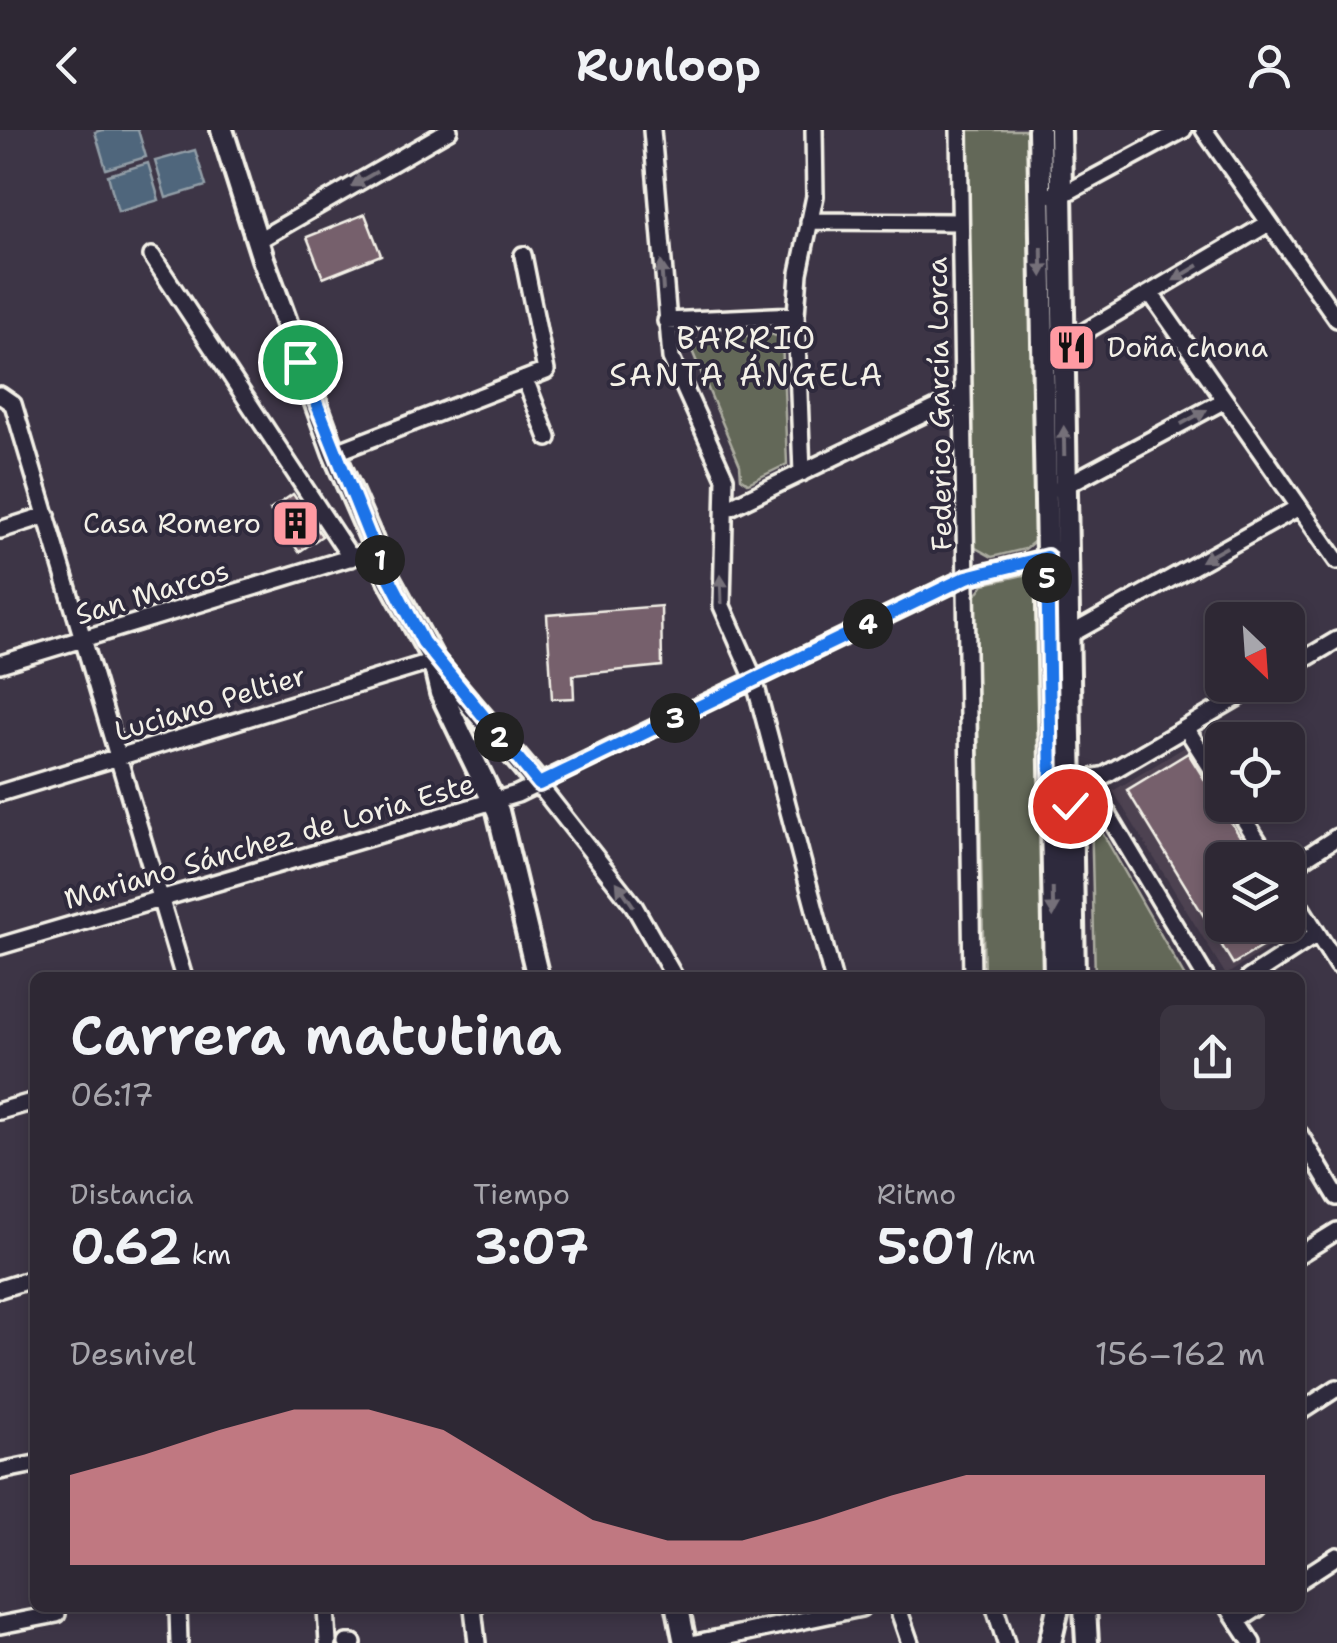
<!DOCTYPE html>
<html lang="es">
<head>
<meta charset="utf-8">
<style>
	body { margin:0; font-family:"Shantell Sans",sans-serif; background:#3a3440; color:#f1f3f6; height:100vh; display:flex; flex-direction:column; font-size:38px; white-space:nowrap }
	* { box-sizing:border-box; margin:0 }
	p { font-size:32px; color:#a7a6ac }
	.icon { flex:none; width:55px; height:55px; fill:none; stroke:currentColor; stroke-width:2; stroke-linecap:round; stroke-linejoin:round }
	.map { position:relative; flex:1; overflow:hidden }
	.panel { position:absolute; left:30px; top:842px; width:1275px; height:640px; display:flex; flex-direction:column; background:#2e2834; border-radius:15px; box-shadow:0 5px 15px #0003,0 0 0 2px #49444f }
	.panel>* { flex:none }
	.needle { width:65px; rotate:155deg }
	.buttons { position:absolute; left:1205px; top:472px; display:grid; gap:20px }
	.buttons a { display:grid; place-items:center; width:100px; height:100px; border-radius:15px; background:#2e2834; box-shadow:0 5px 15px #0003,0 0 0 2px #49444f; font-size:50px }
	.pin { position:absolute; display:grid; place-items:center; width:85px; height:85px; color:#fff; margin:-42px; border:5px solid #fff; border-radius:50%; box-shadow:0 2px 10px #0007 }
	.km { position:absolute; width:50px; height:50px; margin:-25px; border-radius:50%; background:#222; color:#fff; font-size:28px; line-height:50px; text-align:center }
	.round { display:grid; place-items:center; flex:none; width:105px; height:105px; border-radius:15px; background:#3a3440 }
	.summary { display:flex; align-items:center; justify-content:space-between; height:170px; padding:0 40px }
	h1 { font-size:55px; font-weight:600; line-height:75px }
	.stats { display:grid; grid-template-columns:repeat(3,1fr); gap:15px; height:170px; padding:10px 40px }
	.stats div { display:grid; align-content:center }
	.stats b { font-size:50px; font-weight:600 }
	.stats small { font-size:28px; font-weight:400 }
	.stats p { font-size:28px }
	.chart { height:280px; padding:20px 40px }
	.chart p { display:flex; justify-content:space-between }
	.chart svg { width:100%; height:180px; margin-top:10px; fill:#ff9aa2; opacity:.7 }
	header { display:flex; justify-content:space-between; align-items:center; height:130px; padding:0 40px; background:#2e2834; font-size:45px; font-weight:600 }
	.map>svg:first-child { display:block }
	.built { fill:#4e4251 }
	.green { fill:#636759; stroke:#acaca0; stroke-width:2.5 }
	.water { fill:#50667c; stroke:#929ea7; stroke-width:2.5 }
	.building { fill:#76616c; stroke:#f4f1e8; stroke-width:2.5 }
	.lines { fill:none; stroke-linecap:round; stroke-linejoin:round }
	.minor-casing { stroke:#f4f1e8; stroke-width:22 }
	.major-casing { stroke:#f4f1e8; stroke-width:28 }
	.minor { stroke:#2f2a3d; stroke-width:15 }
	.major { stroke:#2f2a3d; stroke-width:20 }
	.oneway { fill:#747079 }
	.route-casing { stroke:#fff; stroke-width:20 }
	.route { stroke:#1a73e8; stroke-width:12 }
	.labels { text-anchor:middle; stroke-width:8; stroke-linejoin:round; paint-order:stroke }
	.poi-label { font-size:28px; fill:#f4f1e8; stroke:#2f2a3d; text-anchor:start }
	.street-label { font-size:28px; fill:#f4f1e8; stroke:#2f2a3d }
	.quarter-label { font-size:32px; letter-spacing:2.5px; fill:#f4f1e8; stroke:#2f2a3d }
</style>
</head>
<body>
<header><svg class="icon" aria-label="back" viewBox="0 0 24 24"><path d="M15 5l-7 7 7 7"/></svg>Runloop<svg class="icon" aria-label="person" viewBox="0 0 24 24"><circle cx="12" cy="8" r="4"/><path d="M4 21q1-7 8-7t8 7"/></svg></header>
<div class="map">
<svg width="1337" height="1513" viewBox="0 0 1337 1513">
	<rect width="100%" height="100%" fill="#3d3546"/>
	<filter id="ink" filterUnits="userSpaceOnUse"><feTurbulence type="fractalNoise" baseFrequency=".01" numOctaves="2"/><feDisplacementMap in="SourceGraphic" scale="20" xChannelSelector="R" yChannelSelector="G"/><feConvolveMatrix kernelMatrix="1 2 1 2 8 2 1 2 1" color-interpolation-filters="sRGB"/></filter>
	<g filter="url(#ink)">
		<path class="built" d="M1185 617 1255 730H1222V795H1288V782L1298 798 1226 845 1113 661Z"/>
		<path class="green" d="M967 0H1033L1037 409 1025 419 992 427 974 417Z
			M771 204 782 208 787 334 748 353 741 348 740 335 688 211Z
			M1028 444 1039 456 1043 847H984L975 466 984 454Z
			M1091 683 1185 847H1095Z"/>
		<path class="water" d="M102 0H138L146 27 106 39 95 2Z
			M195 20 206 56 166 68 155 31Z
			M148 33 159 70 118 82 108 45Z"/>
		<path class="building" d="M365 84 381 125 323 148 307 107Z
			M293 364 322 406 299 422 270 380Z
			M661 476 662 536 573 545 574 568 552 569 547 485Z
			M1188 623 1243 711 1212 729 1222 747V795H1298L1233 834 1127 660Z"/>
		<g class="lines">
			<defs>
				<path id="minor" d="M652 0 671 228 725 348 722 476 754 549 833 848
					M959 0 972 848
					M1204 0 1337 189
					M1053 65 1064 64 1183 0
					M809 91 960 92
					M257 111 449 0
					M152 126 351 428
					M1151 164 1337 431
					M666 191 796 185
					M1055 211 1079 205 1269 93
					M525 249 548 308
					M0 265 13 274 184 848
					M334 323 546 241 523 125
					M802 343 796 185 799 143 815 66 814 0
					M1059 359 1225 270
					M726 379 963 265
					M0 400 47 385
					M1066 507 1299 377
					M0 534 375 420
					M1288 539 1337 510
					M1186 598 1222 655
					M1088 651 1206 848
					M1064 654 1105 645 1259 555
					M539 655 634 776 675 848
					M0 663 434 531
					M1235 675 1270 730
					M1288 739 1337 707
					M1288 757 1337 835
					M0 816 517 664 967 447 1057 425
					M1249 848 1317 804
					M0 981 35 971
					M1300 1005 1337 1067
					M1300 1124 1337 1101
					M0 1159 35 1148
					M1300 1282 1337 1258
					M0 1341 35 1334
					M1300 1450 1337 1426
					M178 1478 179 1513
					M326 1478 328 1513
					M473 1478 477 1513
					M898 1478 910 1513
					M995 1478 1006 1513
					M1229 1478 1252 1513
					M1238 1491 1258 1478
					M0 1495 57 1484
					M347 1513H353
					M696 1513 861 1478"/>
				<path id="major" d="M222 0 263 129 334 323 387 445 434 531 539 655
					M1039 0 1055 848
					M1060 0 1074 848
					M434 533 441 563 498 681 538 848
					M678 1478 685 1513
					M1085 1478 1087 1513
					M1050 1513 1058 1478"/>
			</defs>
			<use href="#minor" class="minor-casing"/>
			<use href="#major" class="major-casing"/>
			<use href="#minor" class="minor"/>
			<use href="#major" class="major"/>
		</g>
		<defs><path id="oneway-solid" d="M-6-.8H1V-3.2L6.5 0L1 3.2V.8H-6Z" transform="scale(2.5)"/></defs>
		<g class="oneway">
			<use href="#oneway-solid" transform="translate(364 49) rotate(150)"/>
			<use href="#oneway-solid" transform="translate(1042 132) rotate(89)"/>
			<use href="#oneway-solid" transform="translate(1186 143) rotate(149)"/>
			<use href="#oneway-solid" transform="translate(662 146) rotate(-94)"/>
			<use href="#oneway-solid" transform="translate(1194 287) rotate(-29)"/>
			<use href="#oneway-solid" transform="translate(1064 311) rotate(-91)"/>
			<use href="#oneway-solid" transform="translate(1214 424) rotate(151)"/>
			<use href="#oneway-solid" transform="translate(721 459) rotate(-92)"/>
			<use href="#oneway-solid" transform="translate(625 764) rotate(-125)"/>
			<use href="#oneway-solid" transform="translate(1053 772) rotate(89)"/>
		</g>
	</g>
	<g class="lines" filter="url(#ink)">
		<defs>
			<path id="route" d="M300 232 375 420 423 512 539 654 967 447 1047 427 1051 655 1070 654V676"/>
		</defs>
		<use href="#route" class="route-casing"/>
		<use href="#route" class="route"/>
	</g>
	<defs>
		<symbol id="restaurant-square" viewBox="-11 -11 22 22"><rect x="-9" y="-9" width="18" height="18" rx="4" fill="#ff9aa2" stroke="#2f2a3d"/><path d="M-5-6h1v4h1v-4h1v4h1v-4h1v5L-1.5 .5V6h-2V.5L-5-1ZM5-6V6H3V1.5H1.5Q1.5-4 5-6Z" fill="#111"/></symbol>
		<symbol id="building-square" viewBox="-11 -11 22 22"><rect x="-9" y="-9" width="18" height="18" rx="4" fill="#ff9aa2" stroke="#2f2a3d"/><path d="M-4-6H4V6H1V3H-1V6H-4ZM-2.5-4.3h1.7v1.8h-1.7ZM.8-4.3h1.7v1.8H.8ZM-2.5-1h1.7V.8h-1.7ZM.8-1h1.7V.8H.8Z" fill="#111"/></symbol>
	</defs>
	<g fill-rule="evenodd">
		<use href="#restaurant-square" x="1044" y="190" width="55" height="55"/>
		<use href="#building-square" x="268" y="366" width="55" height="55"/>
	</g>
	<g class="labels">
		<g class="poi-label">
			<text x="1107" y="227">Doña chona</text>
			<text x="261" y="403" text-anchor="end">Casa Romero</text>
		</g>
		<g class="street-label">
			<text transform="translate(939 274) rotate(-91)" y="10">Federico García Lorca</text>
			<text transform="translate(152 462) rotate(-17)" y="10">San Marcos</text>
			<text transform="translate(210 573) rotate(-17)" y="10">Luciano Peltier</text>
			<text transform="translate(269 711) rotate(-16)" y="10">Mariano Sánchez de Loria Este</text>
		</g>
		<g class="quarter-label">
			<text x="747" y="219">BARRIO<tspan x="747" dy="37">SANTA ÁNGELA</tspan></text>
		</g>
	</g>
</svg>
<div class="buttons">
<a><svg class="needle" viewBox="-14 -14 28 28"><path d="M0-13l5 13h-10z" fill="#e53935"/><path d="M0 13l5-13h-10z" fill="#a7a6ac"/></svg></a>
<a><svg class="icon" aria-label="locate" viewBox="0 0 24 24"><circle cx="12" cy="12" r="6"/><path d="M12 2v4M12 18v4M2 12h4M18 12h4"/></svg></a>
<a><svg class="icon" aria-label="layers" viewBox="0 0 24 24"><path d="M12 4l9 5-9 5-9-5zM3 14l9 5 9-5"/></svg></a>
</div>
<div class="pin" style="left:300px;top:232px;background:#1e9e55"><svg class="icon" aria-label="arrive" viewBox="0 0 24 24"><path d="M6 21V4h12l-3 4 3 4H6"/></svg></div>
<div class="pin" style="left:1070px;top:676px;background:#d93025"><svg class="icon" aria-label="check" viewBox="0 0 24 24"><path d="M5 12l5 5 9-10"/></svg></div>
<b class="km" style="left:380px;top:430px">1</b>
<b class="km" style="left:499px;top:607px">2</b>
<b class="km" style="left:675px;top:588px">3</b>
<b class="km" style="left:868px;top:494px">4</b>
<b class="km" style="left:1047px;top:448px">5</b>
<section class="panel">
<div class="summary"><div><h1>Carrera matutina</h1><p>06:17</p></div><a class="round"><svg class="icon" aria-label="share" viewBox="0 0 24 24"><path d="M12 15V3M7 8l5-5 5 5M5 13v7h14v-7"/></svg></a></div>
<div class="stats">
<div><p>Distancia</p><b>0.62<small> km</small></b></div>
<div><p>Tiempo</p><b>3:07</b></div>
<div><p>Ritmo</p><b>5:01<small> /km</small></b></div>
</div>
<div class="chart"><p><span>Desnivel</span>156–162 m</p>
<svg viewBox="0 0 160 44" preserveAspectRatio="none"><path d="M0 44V22L10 17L20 11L30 6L40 6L50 11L60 22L70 33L80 38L90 38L100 33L110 27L120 22L130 22L140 22L150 22L160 22V44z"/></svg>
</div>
</section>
</div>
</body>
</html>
